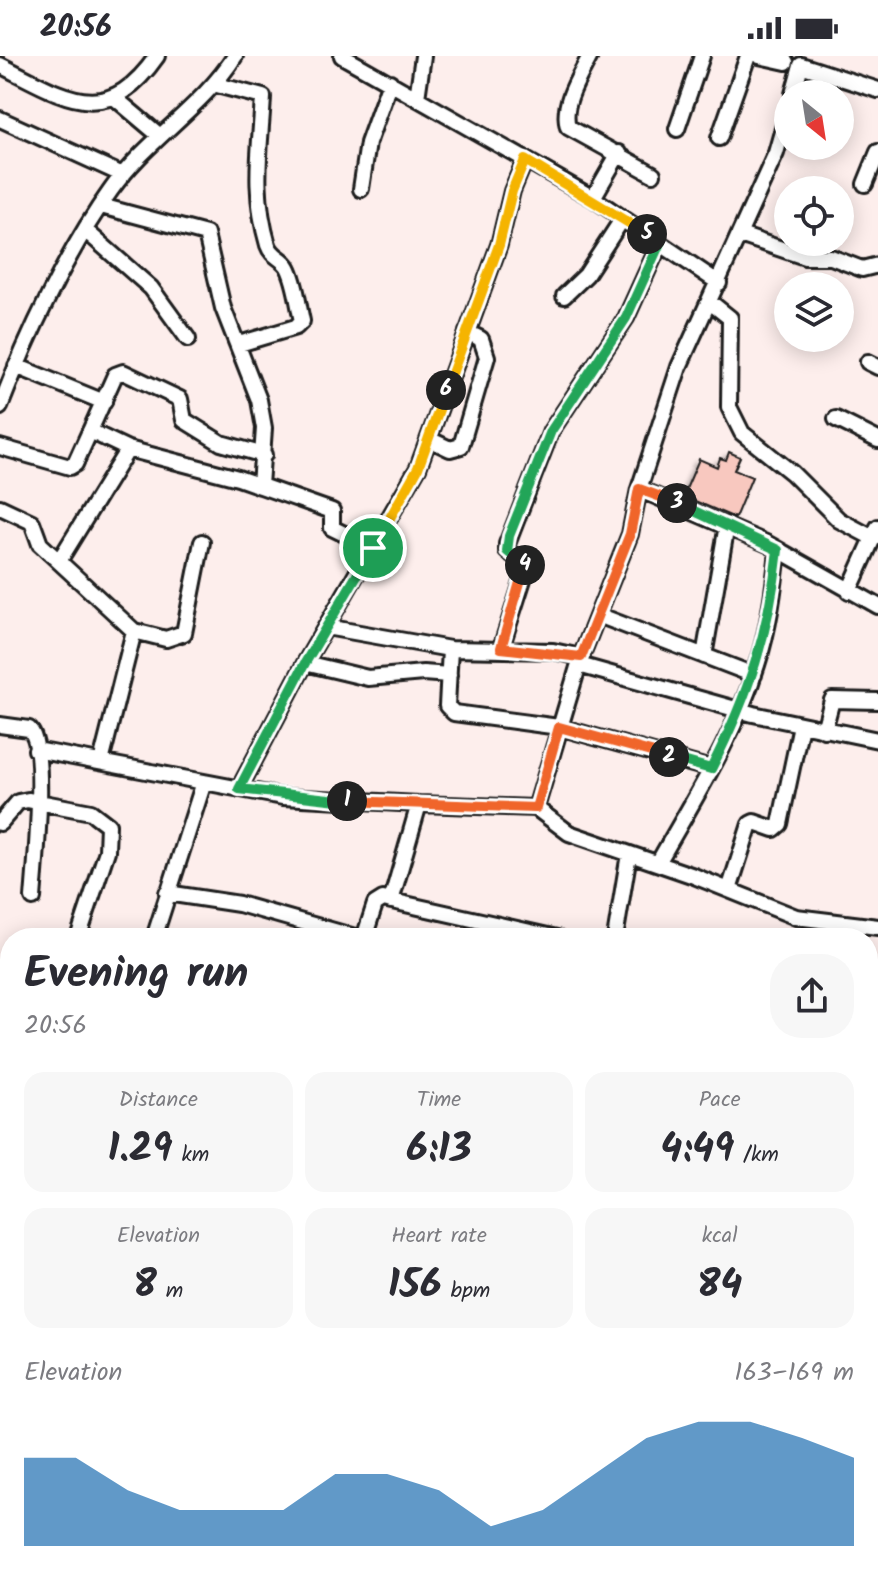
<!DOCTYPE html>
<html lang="en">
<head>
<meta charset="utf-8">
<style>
	body { margin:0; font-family:Kalam,sans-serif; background:#f7f7f7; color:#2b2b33; height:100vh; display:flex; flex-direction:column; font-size:30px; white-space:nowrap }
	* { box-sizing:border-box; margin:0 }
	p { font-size:26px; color:#7c7c81 }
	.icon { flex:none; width:44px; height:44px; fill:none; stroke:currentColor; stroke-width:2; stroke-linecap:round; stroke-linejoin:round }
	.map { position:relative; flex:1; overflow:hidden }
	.panel { position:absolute; left:0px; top:872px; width:878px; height:650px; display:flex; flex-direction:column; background:#fff; border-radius:32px 32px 0 0; box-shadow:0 4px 20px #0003 }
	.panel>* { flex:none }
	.needle { width:52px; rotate:150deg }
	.buttons { position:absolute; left:774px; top:24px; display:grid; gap:16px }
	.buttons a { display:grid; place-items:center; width:80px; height:80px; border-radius:50%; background:#fff; box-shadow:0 4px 20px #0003; font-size:40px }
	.pin { position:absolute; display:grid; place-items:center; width:68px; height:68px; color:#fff; margin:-34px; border:4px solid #fff; border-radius:50%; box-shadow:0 2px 8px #0007 }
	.km { position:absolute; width:40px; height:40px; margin:-20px; border-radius:50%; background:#222; color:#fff; font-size:22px; line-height:40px; text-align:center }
	.round { display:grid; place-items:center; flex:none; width:84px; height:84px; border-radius:32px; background:#f7f7f7 }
	.summary { display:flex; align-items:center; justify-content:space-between; height:136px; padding:0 24px }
	h1 { font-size:44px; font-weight:700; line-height:60px }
	.figures { display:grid; grid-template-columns:repeat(3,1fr); gap:12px; height:136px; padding:8px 24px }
	.figures div { display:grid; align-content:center; border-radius:20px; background:#f7f7f7; text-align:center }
	.figures b { font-size:40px; font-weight:700 }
	.figures small { font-size:22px; font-weight:400 }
	.figures p { font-size:22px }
	.chart { height:224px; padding:16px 24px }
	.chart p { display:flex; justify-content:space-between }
	.chart svg { width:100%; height:144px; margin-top:8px; fill:#1f6fb2; opacity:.7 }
	.status { display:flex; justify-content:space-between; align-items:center; height:56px; padding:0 40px; background:#fff; direction:ltr }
	.status svg { height:22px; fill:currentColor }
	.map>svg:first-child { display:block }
	.building { fill:#f8c8bf; stroke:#1c1c1c; stroke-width:2; filter:url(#shadow) }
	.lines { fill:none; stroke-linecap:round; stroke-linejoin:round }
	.minor-casing { stroke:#1c1c1c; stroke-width:20 }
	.tertiary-casing { stroke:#1c1c1c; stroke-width:22 }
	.minor { stroke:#fff; stroke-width:14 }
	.tertiary { stroke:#fff; stroke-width:16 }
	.split-1-casing { stroke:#fff; stroke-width:16 }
	.split-2-casing { stroke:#fff; stroke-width:16 }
	.split-3-casing { stroke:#fff; stroke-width:16 }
	.split-4-casing { stroke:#fff; stroke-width:16 }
	.split-5-casing { stroke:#fff; stroke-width:16 }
	.split-6-casing { stroke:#fff; stroke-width:16 }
	.split-7-casing { stroke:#fff; stroke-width:16 }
	.split-1 { stroke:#22a559; stroke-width:10 }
	.split-2 { stroke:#f0652b; stroke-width:10 }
	.split-3 { stroke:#22a559; stroke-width:10 }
	.split-4 { stroke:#f0652b; stroke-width:10 }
	.split-5 { stroke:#22a559; stroke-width:10 }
	.split-6 { stroke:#f5b400; stroke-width:10 }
	.split-7 { stroke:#f5b400; stroke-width:10 }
</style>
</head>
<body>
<div class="status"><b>20:56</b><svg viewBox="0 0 49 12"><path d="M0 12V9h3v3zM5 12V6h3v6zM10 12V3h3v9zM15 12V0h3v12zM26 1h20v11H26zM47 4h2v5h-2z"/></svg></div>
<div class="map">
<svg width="878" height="1521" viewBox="0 0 878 1521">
	<defs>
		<filter id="shadow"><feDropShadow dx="-4" dy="4" stdDeviation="2" flood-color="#0004"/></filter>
	</defs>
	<rect width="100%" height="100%" fill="#fdeeec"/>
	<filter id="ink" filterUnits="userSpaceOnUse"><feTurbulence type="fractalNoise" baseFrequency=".0125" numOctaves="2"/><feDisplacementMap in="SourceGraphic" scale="16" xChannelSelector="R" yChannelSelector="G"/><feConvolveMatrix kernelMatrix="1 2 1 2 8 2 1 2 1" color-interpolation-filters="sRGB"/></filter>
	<g filter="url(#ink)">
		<path class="building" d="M729 396 740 401 734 414 752 421 735 462 683 440 699 403 717 411 720 402 726 404Z"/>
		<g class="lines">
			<defs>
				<path id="minor" d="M342 0 593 142
					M590 0C580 20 561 48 568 71L653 118
					M759 0 786 6
					M0 9C66 42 106 73 157 0
					M217 29 263 41C260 95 252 134 268 189 272 201 282 201 288 211 296 226 298 248 302 265L296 271 239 288
					M793 38 801 9 878 34
					M115 42 160 80
					M417 42 423 0
					M0 63 123 119
					M677 73 702 0
					M719 82 748 0
					M619 97 593 142 719 227
					M865 128 878 96
					M361 133 368 87 390 26
					M101 150 206 178 223 252 259 344 264 372 260 430
					M86 175 151 232 188 283
					M740 179 805 201H831L862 213 878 209
					M564 240 586 219 623 162
					M710 246 730 262 729 351 742 377 792 417 839 464 873 482
					M868 306 878 311
					M16 310 104 346
					M0 351C27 281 67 195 111 134 147 83 202 52 235 0
					M836 363 878 384
					M90 375 115 319 123 316 180 343 184 364 221 387 264 399
					M429 383 450 393 461 390 487 301 481 283 467 276
					M0 391 70 411 75 408 90 375 128 393
					M639 433 768 488 878 550
					M0 451 32 466 40 488 134 575 101 706
					M59 505 128 393 238 422 332 455V472L373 492
					M849 535 878 471
					M598 559 754 619
					M326 571 450 593 553 595 581 601
					M134 575 166 583 184 577 202 486
					M501 592 526 514 524 506 507 495V488L551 375 626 262 660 187
					M450 593 447 650 454 657 559 671 711 713
					M704 600 727 469
					M305 607 368 622 423 617 449 619
					M579 609 753 658 878 684
					M0 669 29 673C48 688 35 814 33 842
					M824 674 832 644 878 645
					M36 694 283 741 419 748
					M239 733 305 607 418 412 499 189 512 135 525 104
					M536 752 569 777 694 820 796 861 878 871
					M0 767 18 746 28 744 91 756 108 769 107 795 78 882
					M658 807C694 743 735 679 757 609 769 572 774 533 778 494
					M729 834 750 768 754 766 774 773 780 768 801 669
					M167 837 239 848 359 882
					M391 845 419 748 536 752 581 601 630 478 639 433 679 311 776 97 788 55
					M154 882 204 726
					M364 882 375 848 383 843 557 882
					M615 882 629 798
					M868 971H878
					M868 1094 878 1100
					M0 1185 10 1187
					M868 1202 878 1198
					M0 1242 10 1243
					M868 1313 878 1309
					M0 1354 10 1321
					M868 1416 878 1417
					M0 1458 10 1459
					M868 1480 878 1482
					M337 1512V1521
					M351 1512 422 1521
					M761 1512H764
					M614 1521V1512
					M804 1521 806 1512"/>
				<path id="tertiary" d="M868 1261 878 1257
					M0 1405 10 1406"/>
			</defs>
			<use href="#minor" class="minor-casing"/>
			<use href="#tertiary" class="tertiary-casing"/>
			<use href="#minor" class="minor"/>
			<use href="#tertiary" class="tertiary"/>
		</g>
	</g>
	<g class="lines" filter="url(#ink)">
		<defs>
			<path id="split-1" d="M347 745 239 733 305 607 373 492"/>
			<path id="split-2" d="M347 745 536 752 559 671 669 701"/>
			<path id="split-3" d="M669 701 711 713C749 638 769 577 778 494L677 447"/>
			<path id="split-4" d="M525 509 501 592 581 601 630 478 639 433 677 447"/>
			<path id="split-5" d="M525 509 507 495 509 480 551 375 626 262 660 187 647 178"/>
			<path id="split-6" d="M446 334 499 189 512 135 525 104 647 178"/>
			<path id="split-7" d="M373 492 418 412 446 334"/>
		</defs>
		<use href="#split-1" class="split-1-casing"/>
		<use href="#split-2" class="split-2-casing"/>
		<use href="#split-3" class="split-3-casing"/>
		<use href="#split-4" class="split-4-casing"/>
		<use href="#split-5" class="split-5-casing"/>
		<use href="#split-6" class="split-6-casing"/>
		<use href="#split-7" class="split-7-casing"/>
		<use href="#split-1" class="split-1"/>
		<use href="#split-2" class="split-2"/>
		<use href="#split-3" class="split-3"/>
		<use href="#split-4" class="split-4"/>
		<use href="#split-5" class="split-5"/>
		<use href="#split-6" class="split-6"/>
		<use href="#split-7" class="split-7"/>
	</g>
</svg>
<div class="buttons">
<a><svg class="needle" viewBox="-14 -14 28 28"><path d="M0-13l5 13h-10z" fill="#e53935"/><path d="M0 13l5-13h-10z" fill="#7c7c81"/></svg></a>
<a><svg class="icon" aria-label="locate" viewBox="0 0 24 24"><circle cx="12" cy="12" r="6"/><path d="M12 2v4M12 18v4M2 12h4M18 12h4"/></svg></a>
<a><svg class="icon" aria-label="layers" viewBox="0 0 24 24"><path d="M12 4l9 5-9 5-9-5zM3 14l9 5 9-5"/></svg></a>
</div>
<div class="pin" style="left:373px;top:492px;background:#1e9e55"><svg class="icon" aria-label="arrive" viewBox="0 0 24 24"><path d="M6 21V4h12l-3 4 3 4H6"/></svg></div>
<b class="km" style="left:347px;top:745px">1</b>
<b class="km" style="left:669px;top:701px">2</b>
<b class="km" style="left:677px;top:447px">3</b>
<b class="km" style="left:525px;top:509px">4</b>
<b class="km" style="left:647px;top:178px">5</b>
<b class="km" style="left:446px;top:334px">6</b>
<section class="panel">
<div class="summary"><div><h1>Evening run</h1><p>20:56</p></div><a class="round"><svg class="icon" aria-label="share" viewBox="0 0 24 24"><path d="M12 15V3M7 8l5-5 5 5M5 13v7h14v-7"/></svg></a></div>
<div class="figures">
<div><p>Distance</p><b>1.29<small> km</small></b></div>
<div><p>Time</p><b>6:13</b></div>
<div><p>Pace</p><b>4:49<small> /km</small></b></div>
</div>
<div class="figures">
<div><p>Elevation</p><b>8<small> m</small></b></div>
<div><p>Heart rate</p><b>156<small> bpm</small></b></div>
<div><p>kcal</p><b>84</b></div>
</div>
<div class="chart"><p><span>Elevation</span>163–169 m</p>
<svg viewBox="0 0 160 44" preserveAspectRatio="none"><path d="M0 44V17L10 17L20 27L30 33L40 33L50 33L60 22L70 22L80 27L90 38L100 33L110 22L120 11L130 6L140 6L150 11L160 17V44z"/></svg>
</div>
</section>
</div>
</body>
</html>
